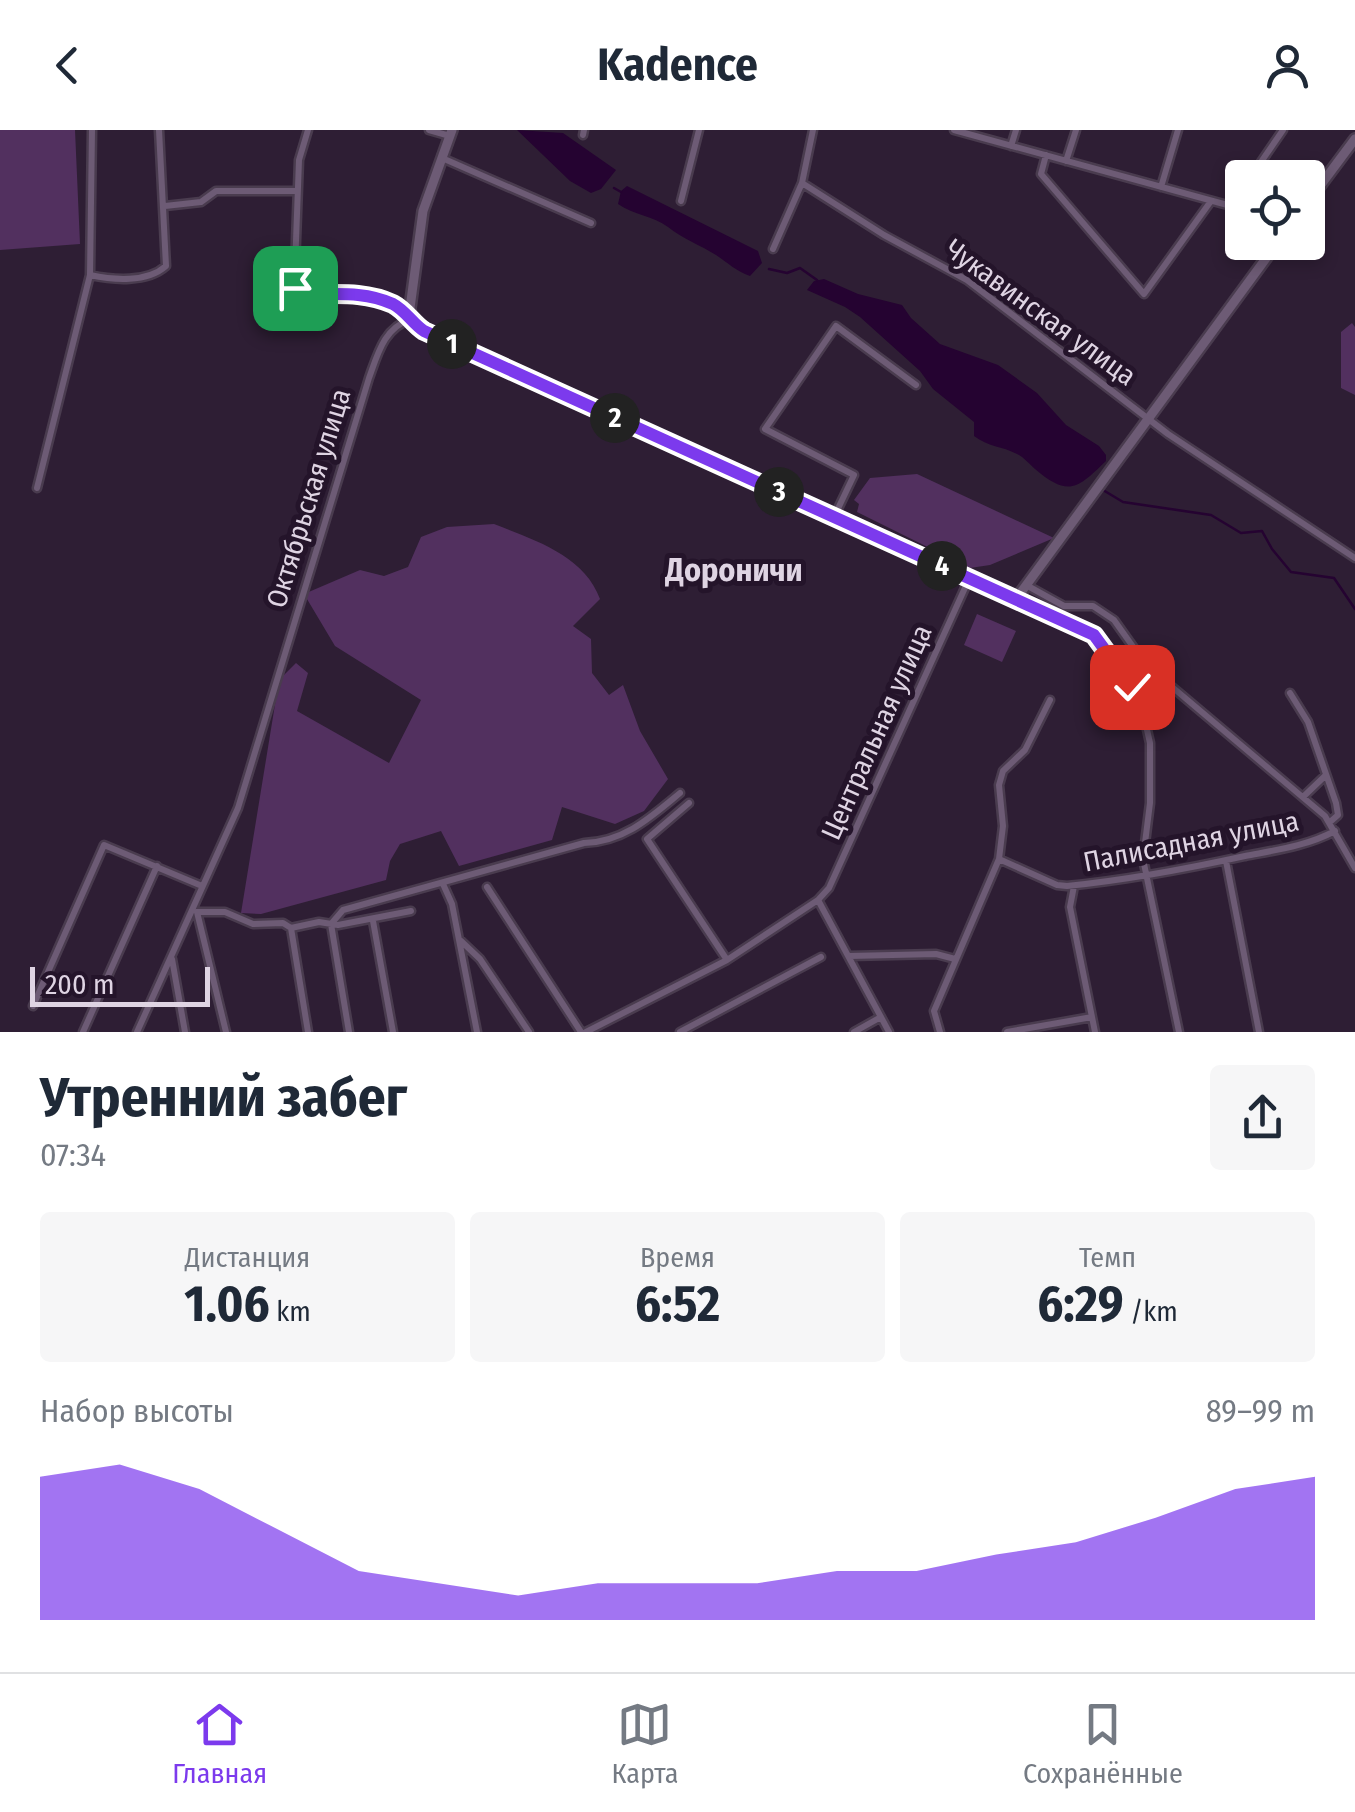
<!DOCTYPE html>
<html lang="ru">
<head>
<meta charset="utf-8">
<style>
	body { margin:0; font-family:"Fira Sans Condensed",sans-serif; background:#f6f6f7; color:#1f2937; height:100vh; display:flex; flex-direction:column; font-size:38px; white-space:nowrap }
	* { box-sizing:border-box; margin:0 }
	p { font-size:32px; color:#747a83 }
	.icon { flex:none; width:55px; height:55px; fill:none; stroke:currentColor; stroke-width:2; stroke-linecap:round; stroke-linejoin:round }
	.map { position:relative; height:902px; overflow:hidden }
	.details { display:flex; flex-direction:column; background:#fff; flex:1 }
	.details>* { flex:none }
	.buttons { position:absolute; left:1225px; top:30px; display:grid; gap:20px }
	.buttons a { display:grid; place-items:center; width:100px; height:100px; border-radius:10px; background:#fff; box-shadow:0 5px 15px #0003; font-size:50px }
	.scale { position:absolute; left:30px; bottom:25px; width:180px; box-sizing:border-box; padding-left:10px; border:5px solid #dfd4e3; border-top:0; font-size:28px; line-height:35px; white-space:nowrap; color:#dfd4e3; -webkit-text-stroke:8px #24142a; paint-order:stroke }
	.pin { position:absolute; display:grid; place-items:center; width:85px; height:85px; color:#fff; margin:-42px; border-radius:20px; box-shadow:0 5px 15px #0006 }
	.km { position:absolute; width:50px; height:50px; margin:-25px; border-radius:50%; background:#222; color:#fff; font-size:28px; line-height:50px; text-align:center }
	.round { display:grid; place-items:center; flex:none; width:105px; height:105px; border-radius:10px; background:#f6f6f7 }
	.headline { display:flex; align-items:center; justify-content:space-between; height:170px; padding:0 40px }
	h1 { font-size:55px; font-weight:700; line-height:75px }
	.figures { display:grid; grid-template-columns:repeat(3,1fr); gap:15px; height:170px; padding:10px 40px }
	.figures div { display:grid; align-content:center; border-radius:10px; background:#f6f6f7; text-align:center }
	.figures b { font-size:50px; font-weight:700 }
	.figures small { font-size:28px; font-weight:400 }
	.figures p { font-size:28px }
	.chart { height:280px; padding:20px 40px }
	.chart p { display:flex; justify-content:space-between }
	.chart svg { width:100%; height:180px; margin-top:10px; fill:#7c3aed; opacity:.7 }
	header { display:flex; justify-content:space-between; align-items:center; height:130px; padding:0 40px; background:#fff; font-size:45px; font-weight:700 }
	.tab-bar { display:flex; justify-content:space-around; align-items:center; height:140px; border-top:2px solid #e0e1e3; background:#fff; font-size:28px; color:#747a83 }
	.tab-bar a { display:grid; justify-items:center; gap:5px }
	.tab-bar .selected { color:#7c3aed }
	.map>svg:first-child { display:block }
	.green { fill:#52305f }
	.water { fill:#250331 }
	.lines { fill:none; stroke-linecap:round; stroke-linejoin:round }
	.stream { stroke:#250331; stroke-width:2.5 }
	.street-casing { stroke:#4a3c4f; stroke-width:11 }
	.secondary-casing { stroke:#4a3c4f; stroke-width:14 }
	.street { stroke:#6d5b75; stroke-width:6 }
	.secondary { stroke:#6d5b75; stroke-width:9 }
	.route-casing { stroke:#fff; stroke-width:20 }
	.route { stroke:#7c3aed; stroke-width:12 }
	.labels { text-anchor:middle; stroke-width:10; stroke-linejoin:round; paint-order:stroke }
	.street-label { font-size:28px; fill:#dfd4e3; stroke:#24142a }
	.quarter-label { font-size:32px; font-weight:bold; fill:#dfd4e3; stroke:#24142a }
</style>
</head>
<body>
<header><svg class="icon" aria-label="back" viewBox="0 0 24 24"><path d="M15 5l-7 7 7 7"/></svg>Kadence<svg class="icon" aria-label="person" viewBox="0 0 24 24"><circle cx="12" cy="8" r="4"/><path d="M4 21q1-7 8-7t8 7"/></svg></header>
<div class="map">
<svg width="1355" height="902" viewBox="0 0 1355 902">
	<rect width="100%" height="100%" fill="#2e1e34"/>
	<path class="green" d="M0 0H75L80 114 0 120Z
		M1352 193 1355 197V265L1341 258V202Z
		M917 344 1054 408 990 435 970 438 857 382 859 374 854 370 870 348Z
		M494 394C534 410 584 425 600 469L573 496 591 509 592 543 609 565 623 555 640 601 668 649 644 681 615 694 562 677 552 710 459 736 441 701 400 714 390 731 386 750 261 784 241 783 279 550 296 533 308 543 297 581 389 633 421 570 335 516 304 464 360 440 384 446 408 437 421 407 447 397Z
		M977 484 1016 501 1002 532 964 515Z"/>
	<path class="water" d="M517 0 563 3 616 40 601 59 591 63 570 51Z
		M627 56 758 121 762 133 750 146C736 141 728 133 716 125 700 115 683 109 668 97 653 86 634 85 618 74L621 61Z
		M824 149 858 164 902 175 911 188 940 214 998 235 1037 263 1066 295 1099 316 1106 325V331C1078 358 1069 368 1035 339 1029 334 1025 328 1017 324 1002 316 988 317 974 306V292L933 259 920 241 860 187 845 177 807 160 814 151Z"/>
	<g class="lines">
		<path class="stream" d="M614 58 621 62
			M769 139 787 143 800 138 817 150
			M1103 360 1123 372 1211 385 1241 403 1262 401 1272 419 1291 442 1334 448 1355 479"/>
		<defs>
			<path id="street" d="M429 0 450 6
				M954 0 1242 79
				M583 5 584 0
				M1011 16 1016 0
				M1046 25 1041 44 1144 164 1211 71
				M442 28 591 93
				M1066 31 1076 0
				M1250 48 1283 0
				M802 53 884 105 967 150 1168 304 1355 428
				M1161 57 1178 0
				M681 71 699 0
				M165 76 201 72 216 61H297
				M1231 76 1242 59
				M773 119 802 53 813 0
				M90 145C113 150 147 153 166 136L159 0
				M37 358 90 145 92 0
				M834 387 854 345 765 299 836 196 916 255
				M1026 455 1064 476H1093L1114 490 1146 535 1325 686 1355 738
				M1016 469 1094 505 1140 569 1150 613V673L1143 729 1179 902
				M1290 563 1308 592 1336 673 1338 685 1330 692
				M1303 667 1326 645
				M689 673 647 709 727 830
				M999 729 1057 755 1067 756C1127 750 1186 739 1245 726 1276 720 1307 716 1335 701
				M1226 731 1259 902
				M443 754 452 774 477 902
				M1074 756 1070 777 1095 902
				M487 757 581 902
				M818 770 889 902
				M197 782H225L253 794 283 793 291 798 319 792 338 795 411 781
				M197 782 226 902
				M373 791 393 902
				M291 798 308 902
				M461 811 480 829 529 902
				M849 826 936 824 955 829
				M172 829 185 902
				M33 876 104 715 202 756
				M83 902 157 736
				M137 902 238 678 369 248C378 223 384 198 411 189 373 156 340 167 294 165L299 30 308 0
				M349 902 331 794 343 780 584 713C624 712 651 687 680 663
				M586 902 727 830 818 770 829 758 969 449
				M680 902 821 827
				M854 902 881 887
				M940 902 934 881 999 729 1003 696 999 655 1003 641 1025 620 1050 570
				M1007 902 1092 887"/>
			<path id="secondary" d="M452 0 423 81 410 178 411 189 418 197 1016 469 1278 112
				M1308 72 1355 9"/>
		</defs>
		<use href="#street" class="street-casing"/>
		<use href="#secondary" class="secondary-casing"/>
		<use href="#street" class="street"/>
		<use href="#secondary" class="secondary"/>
	</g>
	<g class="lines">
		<defs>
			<path id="route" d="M295 158 294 164C328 166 360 159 393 174 406 181 413 194 424 201L1094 505 1132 557"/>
		</defs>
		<use href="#route" class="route-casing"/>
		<use href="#route" class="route"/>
	</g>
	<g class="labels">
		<g class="street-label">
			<text transform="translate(1041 182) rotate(36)" y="10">Чукавинская улица</text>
			<text transform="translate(308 368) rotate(-73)" y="10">Октябрьская улица</text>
			<text transform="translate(876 602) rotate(-66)" y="10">Центральная улица</text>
			<text transform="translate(1191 711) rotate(-11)" y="10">Палисадная улица</text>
		</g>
		<g class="quarter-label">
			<text x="734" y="451">Дороничи</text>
		</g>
	</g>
</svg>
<div class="buttons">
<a><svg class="icon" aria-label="locate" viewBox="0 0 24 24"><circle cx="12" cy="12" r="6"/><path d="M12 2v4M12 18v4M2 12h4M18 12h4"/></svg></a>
</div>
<div class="scale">200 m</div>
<div class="pin" style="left:295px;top:158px;background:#1e9e55"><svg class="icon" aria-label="arrive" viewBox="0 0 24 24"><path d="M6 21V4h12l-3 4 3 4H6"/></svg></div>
<div class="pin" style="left:1132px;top:557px;background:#d93025"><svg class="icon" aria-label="check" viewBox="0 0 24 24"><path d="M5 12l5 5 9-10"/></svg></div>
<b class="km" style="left:452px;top:214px">1</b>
<b class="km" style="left:615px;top:288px">2</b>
<b class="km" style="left:779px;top:362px">3</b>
<b class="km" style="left:942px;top:436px">4</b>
</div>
<section class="details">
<div class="headline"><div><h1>Утренний забег</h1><p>07:34</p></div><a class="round"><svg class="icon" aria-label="share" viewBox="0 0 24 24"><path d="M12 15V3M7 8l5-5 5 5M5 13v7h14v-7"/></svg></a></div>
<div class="figures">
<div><p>Дистанция</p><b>1.06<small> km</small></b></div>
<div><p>Время</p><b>6:52</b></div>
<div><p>Темп</p><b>6:29<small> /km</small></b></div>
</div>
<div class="chart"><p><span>Набор высоты</span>89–99 m</p>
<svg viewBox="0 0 160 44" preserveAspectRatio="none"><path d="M0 44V9L10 6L20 12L30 22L40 32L50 35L60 38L70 35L80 35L90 35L100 32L110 32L120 28L130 25L140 19L150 12L160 9V44z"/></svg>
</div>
</section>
<nav class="tab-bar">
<a class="selected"><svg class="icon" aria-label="home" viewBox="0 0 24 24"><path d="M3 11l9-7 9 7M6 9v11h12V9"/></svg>Главная</a>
<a><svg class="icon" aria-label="map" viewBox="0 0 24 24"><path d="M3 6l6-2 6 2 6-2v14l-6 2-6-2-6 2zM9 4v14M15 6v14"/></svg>Карта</a>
<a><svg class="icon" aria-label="saved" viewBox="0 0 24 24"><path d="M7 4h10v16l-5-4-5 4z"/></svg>Сохранённые</a>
</nav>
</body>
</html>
